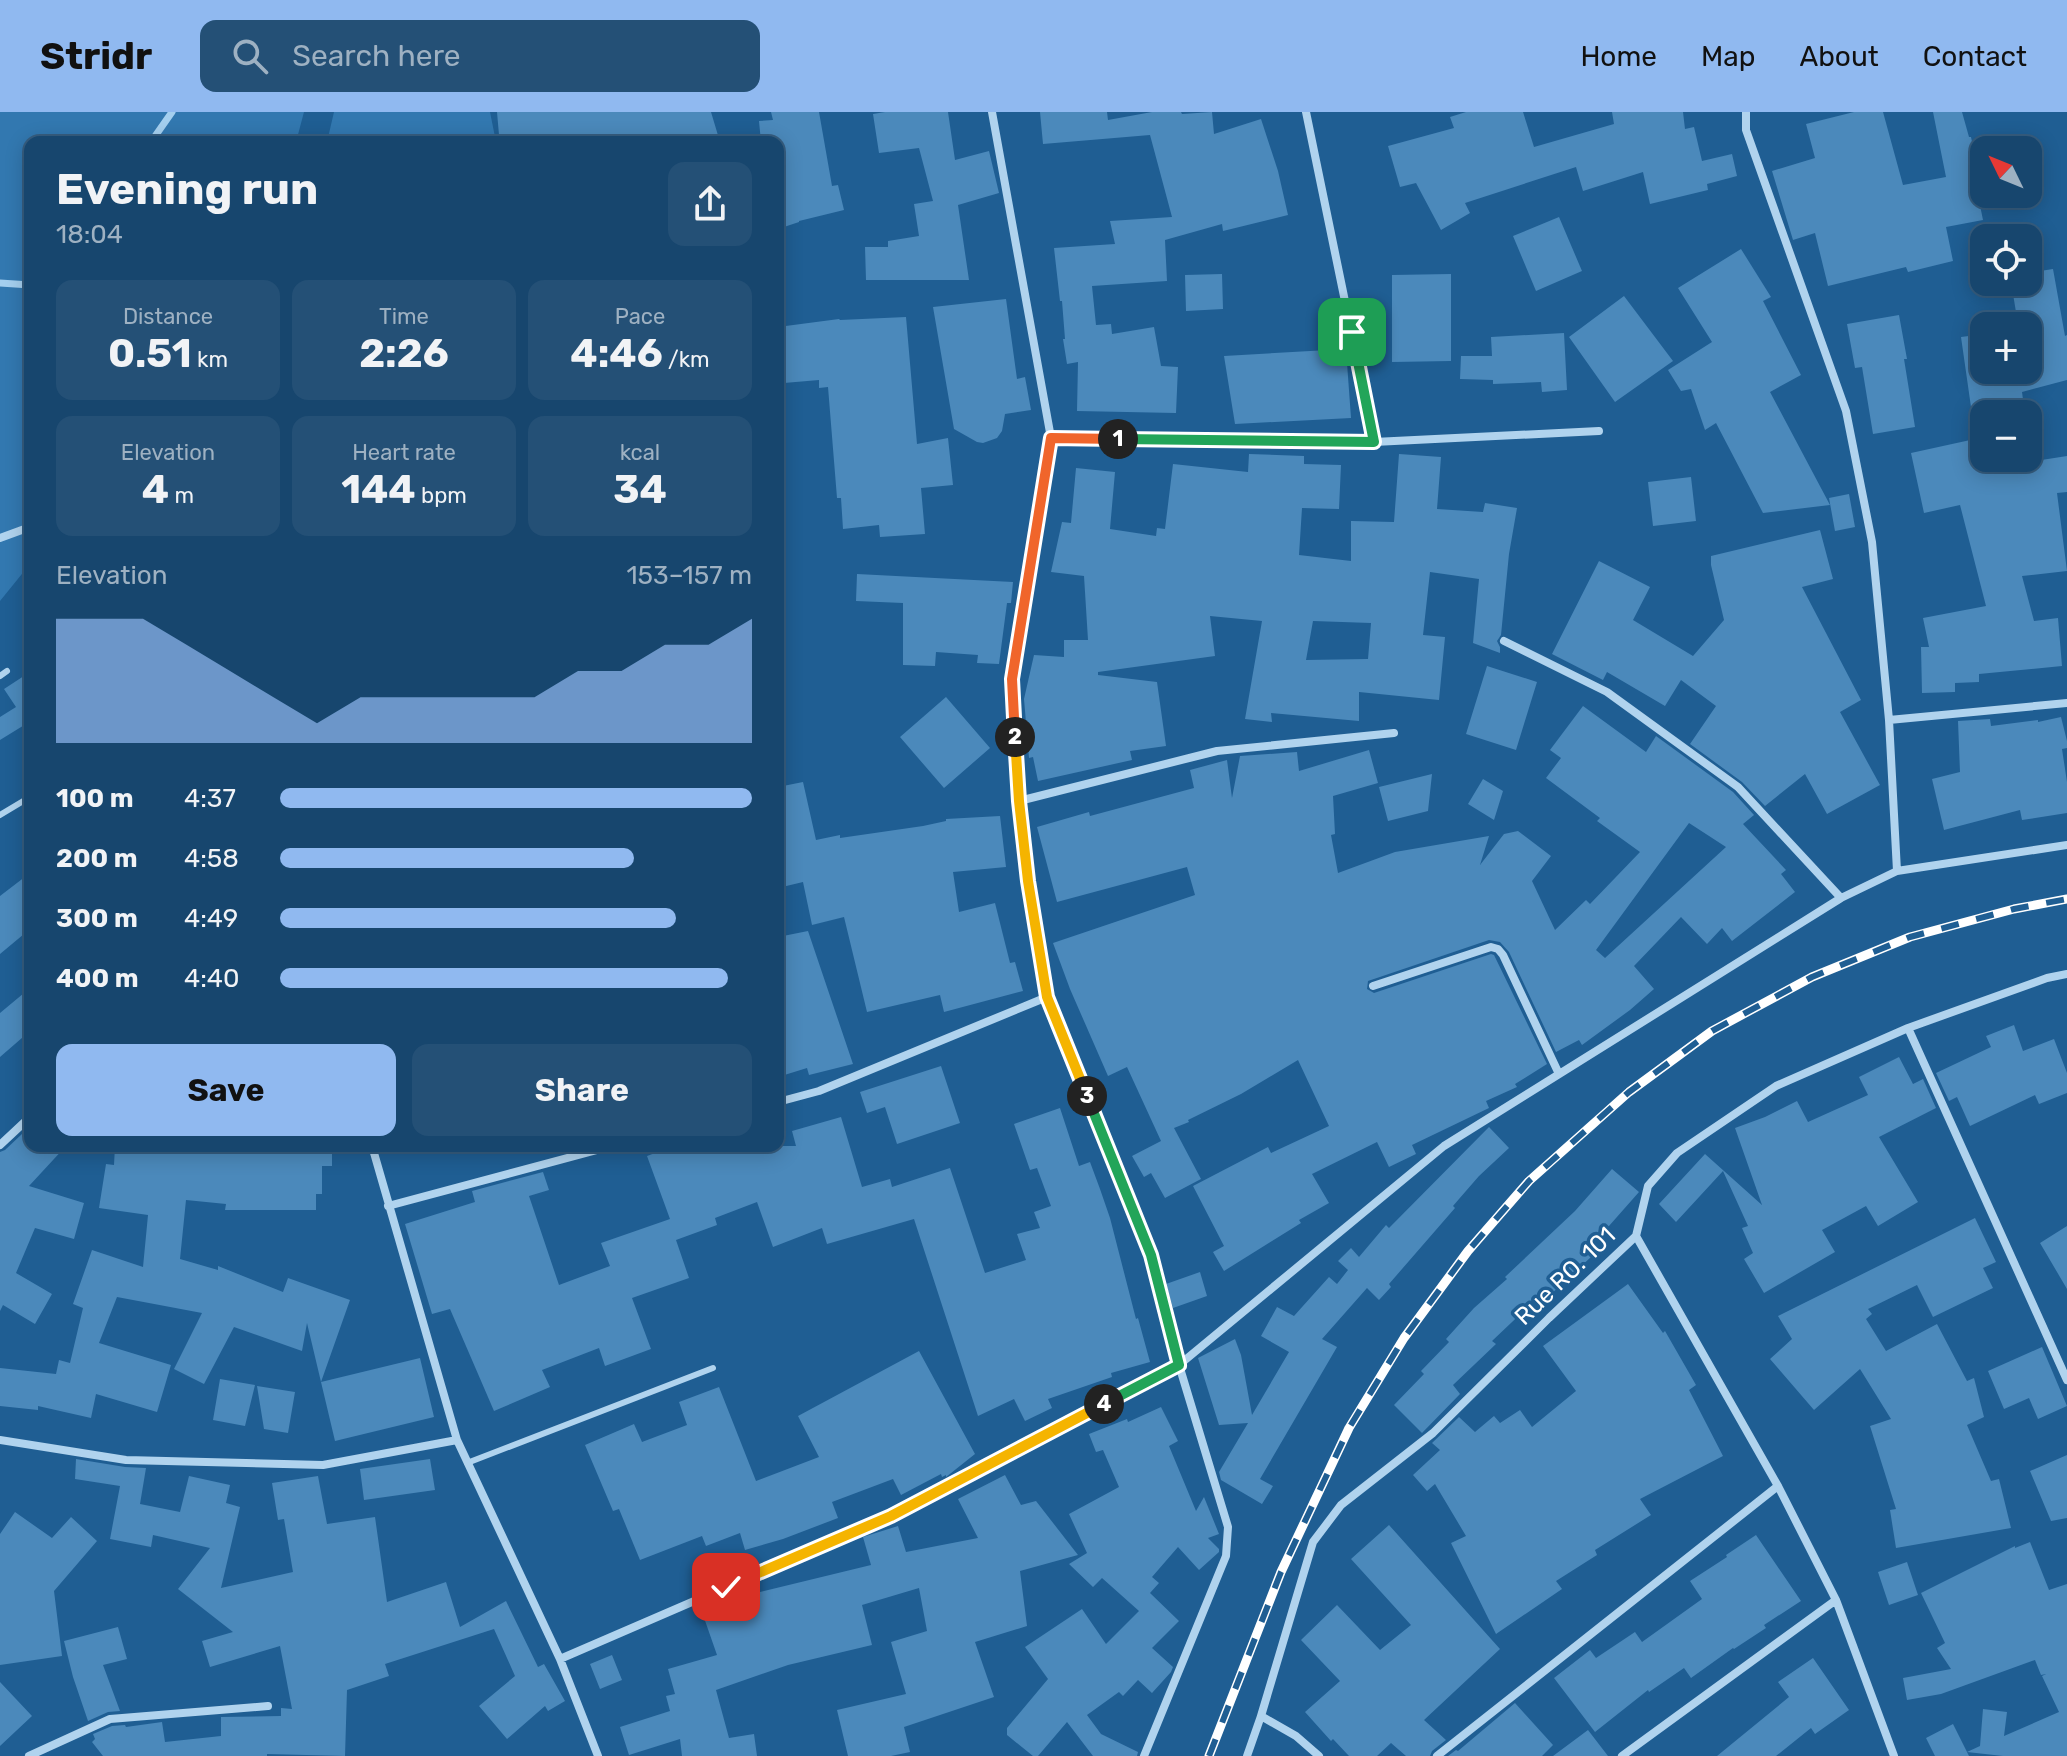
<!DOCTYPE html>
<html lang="en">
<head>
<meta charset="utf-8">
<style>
	body { margin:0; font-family:Rubik,sans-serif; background:#245076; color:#f1f3f6; height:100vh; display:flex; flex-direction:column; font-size:30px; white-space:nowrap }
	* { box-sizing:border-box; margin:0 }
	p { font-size:26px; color:#9eb1c2 }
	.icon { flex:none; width:44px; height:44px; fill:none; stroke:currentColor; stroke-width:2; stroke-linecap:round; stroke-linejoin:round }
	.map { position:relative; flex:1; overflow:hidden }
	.panel { position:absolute; left:24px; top:24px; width:760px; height:1016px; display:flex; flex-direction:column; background:#17466e; border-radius:16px; box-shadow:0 4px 20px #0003,0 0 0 2px #365e81 }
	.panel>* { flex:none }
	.needle { width:52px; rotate:313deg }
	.tools { position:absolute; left:1970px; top:24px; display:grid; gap:16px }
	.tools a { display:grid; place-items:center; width:72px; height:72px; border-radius:16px; background:#17466e; box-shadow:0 4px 20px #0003,0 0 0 2px #365e81; font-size:40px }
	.pin { position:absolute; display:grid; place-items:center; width:68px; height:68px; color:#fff; margin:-34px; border-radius:16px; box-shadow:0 4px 12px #0006 }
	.km { position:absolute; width:40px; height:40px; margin:-20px; border-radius:50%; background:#222; color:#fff; font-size:22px; line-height:40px; text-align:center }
	.round { display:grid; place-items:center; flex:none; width:84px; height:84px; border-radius:16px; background:#245076 }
	.head { display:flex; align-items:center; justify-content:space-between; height:136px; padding:0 32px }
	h1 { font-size:44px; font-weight:700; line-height:60px }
	.figures { display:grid; grid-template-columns:repeat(3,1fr); gap:12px; height:136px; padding:8px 32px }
	.figures div { display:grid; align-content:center; border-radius:16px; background:#245076; text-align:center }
	.figures b { font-size:40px; font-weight:700 }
	.figures small { font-size:22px; font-weight:400 }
	.figures p { font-size:22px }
	.chart { height:224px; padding:16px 32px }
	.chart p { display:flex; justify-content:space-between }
	.chart svg { width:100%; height:144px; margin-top:8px; fill:#90b9f0; opacity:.7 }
	.action { display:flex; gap:16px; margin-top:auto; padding:16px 32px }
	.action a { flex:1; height:92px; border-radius:16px; background:#90b9f0; color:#111; font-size:32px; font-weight:700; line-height:92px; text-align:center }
	.action a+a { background:#245076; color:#f1f3f6 }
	ul { padding:0 32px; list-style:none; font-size:26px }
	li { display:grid; grid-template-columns:128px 96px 1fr; align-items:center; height:60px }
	li i { height:20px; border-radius:10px; background:#90b9f0 }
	header { display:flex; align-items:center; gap:48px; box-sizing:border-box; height:112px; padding:0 40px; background:#90b9f0; color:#111 }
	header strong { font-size:38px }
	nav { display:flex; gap:44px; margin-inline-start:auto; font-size:28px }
	.search { width:560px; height:72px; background:#245076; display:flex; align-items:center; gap:20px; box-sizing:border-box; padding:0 28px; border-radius:16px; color:#9eb1c2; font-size:30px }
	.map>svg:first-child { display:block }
	.green { fill:#3278b0 }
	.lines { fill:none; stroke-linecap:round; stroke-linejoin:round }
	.stream { stroke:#a4cfef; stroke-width:7 }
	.building { fill:#4b89bb; fill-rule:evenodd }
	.lane { stroke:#b0d3ee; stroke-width:6 }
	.street { stroke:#b0d3ee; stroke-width:8 }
	.rail-casing { stroke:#fff; stroke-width:9 }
	.rail { stroke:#1f5e93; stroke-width:6; stroke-dasharray:18; stroke-linecap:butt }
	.split-1-casing { stroke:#fff; stroke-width:16 }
	.split-2-casing { stroke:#fff; stroke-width:16 }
	.split-3-casing { stroke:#fff; stroke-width:16 }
	.split-4-casing { stroke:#fff; stroke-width:16 }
	.split-5-casing { stroke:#fff; stroke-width:16 }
	.split-1 { stroke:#22a559; stroke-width:10 }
	.split-2 { stroke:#f0652b; stroke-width:10 }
	.split-3 { stroke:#f5b400; stroke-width:10 }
	.split-4 { stroke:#22a559; stroke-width:10 }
	.split-5 { stroke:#f5b400; stroke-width:10 }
	.labels { text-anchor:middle; stroke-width:7; stroke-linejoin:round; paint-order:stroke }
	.street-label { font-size:24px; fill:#fff; stroke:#1f5e93 }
</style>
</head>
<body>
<header>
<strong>Stridr</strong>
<div class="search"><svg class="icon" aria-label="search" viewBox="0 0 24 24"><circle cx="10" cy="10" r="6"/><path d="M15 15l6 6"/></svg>Search here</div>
<nav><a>Home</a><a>Map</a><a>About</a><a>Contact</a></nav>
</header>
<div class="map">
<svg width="2067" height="1644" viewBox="0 0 2067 1644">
	<rect width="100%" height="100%" fill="#1f5e93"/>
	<path class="green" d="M0 0H304L296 30H30V452L0 489Z
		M334 0H490L496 30H327Z"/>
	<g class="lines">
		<path class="stream" d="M151 30 172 0
			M0 171 30 173"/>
	</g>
	<path class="building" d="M497 0H711L720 30H512L511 22 499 23Z
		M771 0H819L832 74 838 73 844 98 799 109V110L778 117V30H761L759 9 773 8Z
		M885 0H948L955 48 989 39 999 81 958 93 969 168H866L865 135H888V129L919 124 914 92 933 89 919 36 879 41 873 2Z
		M1040 0H1107L1108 8 1152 0H1181L1182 2 1212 0 1214 22 1261 7 1278 59 1288 103 1223 119 1222 112 1165 128 1167 169 1092 174 1096 213 1111 212 1112 222 1154 215 1161 254 1178 255 1176 301 1077 299 1078 250 1067 252 1063 227H1065L1062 189H1060L1054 136 1115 132 1110 109 1172 105 1150 23 1043 32Z
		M1466 0H1523L1534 35 1614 12 1612 0H1683L1685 17 1694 15 1702 49 1732 42 1737 64 1707 72 1708 78 1650 92 1643 60 1583 79 1576 55 1465 91 1470 101 1441 118 1416 71 1400 75 1388 34 1454 16 1450 5Z
		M1854 0H1883L1903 73 1946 65 1933 0H1962L1969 25H1971L1977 53 1972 54 1983 108 1946 115 1953 149 1908 160 1906 155 1828 174 1815 121 1793 128 1772 59 1815 46 1806 12Z
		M1559 105 1582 159 1536 179 1513 124Z
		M1741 137 1771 185 1763 189 1801 263 1770 280 1830 393 1763 401 1716 311 1705 318 1691 277 1681 279 1668 258 1712 230 1678 176Z
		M2053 157 2065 224 2067 223V268L2022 280 2025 302H1972L1961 225 1984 222V258H2038L2028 221V214L2025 211 2018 212 2011 170H2028V161Z
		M1222 162 1223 197 1186 199 1185 163Z
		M1451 162V249L1392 250V163Z
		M1624 184 1673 249 1615 290 1569 225Z
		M1006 187 1017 267 1025 265 1031 298 1005 302 1002 319 997 326 983 331 977 330 954 317 933 195Z
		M1899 203 1907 247H1904L1915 315 1873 322 1862 255 1855 256 1847 212Z
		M906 205 917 332 948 326 953 373 921 376 925 422 880 425 879 413 843 417 841 386H837L828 275 819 276V268L784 271 783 260 778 261V215L839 207 840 208Z
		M1564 221 1567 278 1542 280 1541 270 1493 272V268L1460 267 1461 244H1492L1491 225Z
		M1346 237 1351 306 1235 312 1224 244Z
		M1984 325V346H2034L2035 349 2067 344V380L2057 381 2067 459 2022 464 2034 509 2058 506 2062 554 1979 562V570L1955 571V580L1922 581 1921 535H1929L1923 506 1986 494 1960 393 1924 401 1911 341Z
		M1249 342 1304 344V352L1341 353 1339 397 1302 396 1299 443 1351 449V409L1394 410 1399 342 1441 345 1437 397 1483 400 1485 391 1517 396 1509 442 1501 523 1497 529 1500 535V541L1473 531 1479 467 1430 460 1423 523 1445 525 1439 588 1359 580V609L1271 601 1272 610 1245 607 1262 509 1210 504 1215 544 1098 560V563L1157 570 1166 634 1130 639 1132 648 1038 669 1033 645 1029 646 1024 587 1034 543 1064 545V528H1088L1084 464 1051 460 1062 410 1071 411 1076 356 1115 360 1110 417 1156 424 1157 416 1165 417 1173 352 1248 360ZM1313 509 1371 511 1368 547 1306 548Z
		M1691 365 1696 409 1653 414 1648 370Z
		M1849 382 1855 415 1835 419 1829 386Z
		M1820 418 1833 467 1802 475 1861 588 1840 600 1880 673 1827 702 1805 662 1765 694 1742 670 1690 632 1716 594 1681 568 1665 594 1607 560 1603 568 1552 542 1599 449 1650 475 1633 508 1693 544 1724 508 1711 453V444Z
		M857 462 1013 470 1011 491H1007L999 552 977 551 978 543 936 540 935 554 903 553V491L856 489Z
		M1487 554 1537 570 1516 638 1466 622Z
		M30 560V618L26 612 0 628V605L16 595 4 577Z
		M946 585 990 636 944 676 900 625Z
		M1583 594 1646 640 1656 624 1733 680 1754 703 1743 712 1786 758 1781 762 1795 780 1732 829 1722 816 1707 832 1681 805 1634 854 1654 877 1630 898 1582 933 1579 928 1556 940 1509 840 1500 830 1489 828 1368 869 1367 877 1374 881 1491 842 1494 843 1547 952 1515 972 1517 975 1486 989 1489 996 1412 1033 1416 1042 1389 1055 1377 1030 1312 1062 1329 1091 1299 1108 1301 1111 1224 1159 1213 1140 1224 1134 1193 1074 1268 1035 1271 1041 1329 1014 1298 948 1241 982 1188 1008 1189 1010 1174 1016 1201 1067 1165 1086 1151 1061 1144 1065 1132 1044 1161 1029 1127 955 1108 964 1070 877 1053 831 1195 783 1187 755 1057 790 1037 715 1089 700 1090 704 1194 676 1190 658 1227 648 1232 686 1240 644 1297 640 1299 659 1369 638 1378 671 1333 684 1335 722 1331 723 1338 761 1395 740 1489 724 1480 753 1504 722 1518 719 1551 744 1532 769 1555 818 1586 788 1590 792 1640 740 1597 709 1600 706 1546 666 1561 646 1550 638ZM1689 711 1726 735 1605 846 1596 838Z
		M2061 605 2067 629V636L2062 637 2067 670V701L2022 708 2020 698 1944 718 1932 667 1960 660 1958 609 1990 607 1991 614 2038 608V610Z
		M1432 662 1428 699 1388 709 1379 675Z
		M1483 667 1503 679 1494 708 1468 692Z
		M803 670 816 728 840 723V726L923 714 946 709V707L1000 704 1006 755 953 760 959 800 995 791 1010 851 1015 850 1023 879 944 900 940 883 867 900 844 805 812 813 803 770 778 776V710L785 708 778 675Z
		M30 761V817L0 842V784Z
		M808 819 853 952 809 963 807 956 778 965V825Z
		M30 876V919L0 945V901Z
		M2014 913 2023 939 2054 927 2067 961V981L2039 992 2035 983 1970 1014 1957 985 1949 989 1936 961 1991 935 1986 924Z
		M1899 945 1913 972 1923 967 1936 996 1879 1025 1918 1090 1878 1114 1866 1094 1822 1118 1835 1140 1764 1181 1744 1147 1753 1141 1742 1116 1748 1114 1723 1059 1676 1110 1659 1092 1705 1042 1762 1093 1735 1016 1765 1005 1797 989 1808 1010 1868 983 1859 965Z
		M941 954 960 1011 897 1032 885 995 867 1001 860 980Z
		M1060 996 1079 1054 1090 1050 1100 1077 1110 1106 1136 1207 1138 1206 1150 1250 1111 1261 1112 1265 1048 1287 1052 1296 1025 1309 1014 1287 978 1304 914 1107 827 1132 822 1116 773 1135 757 1090 715 1106 717 1113 676 1128 689 1166 632 1186 651 1237 605 1254 599 1236 542 1258 550 1275 494 1299 450 1197 432 1202 405 1112 475 1090 472 1079 543 1060 549 1078 529 1084 559 1173 610 1154 601 1131 670 1107 647 1044 674 1034H796L792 1019 841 1005 862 1075 890 1067 892 1075 950 1056 985 1161 1026 1148 1017 1122 1040 1116 1034 1100 1051 1094 1037 1056 1030 1058 1014 1012Z
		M1489 1015 1509 1036 1479 1064 1459 1087 1453 1094 1455 1096 1389 1172 1391 1175 1379 1188 1367 1176 1322 1227 1337 1235 1260 1367 1273 1374 1262 1392 1221 1368 1219 1360 1248 1311 1219 1313 1198 1246 1235 1227 1241 1243 1252 1303 1289 1240 1261 1224 1277 1195 1294 1204 1329 1165 1337 1172 1348 1158 1338 1149 1351 1136 1359 1145 1386 1113 1389 1116Z
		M23 1021 30 1026V1034H66L29 1074 84 1091 74 1127 35 1116 16 1161 52 1182 35 1212 3 1193 0 1199V1040L5 1038Z
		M115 1034H332V1054H322V1082H316V1098H225L226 1092 186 1088 180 1147 218 1158V1154L283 1180 288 1166 350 1188 321 1270 307 1211 302 1239 234 1215 204 1272 174 1257 202 1201 117 1185 99 1231 171 1253 157 1300 96 1282 91 1306 38 1294V1298L0 1294V1256L56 1262 59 1248 70 1251 83 1196 73 1192 92 1138 143 1155 148 1103 99 1096 106 1052 114 1053Z
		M1612 1057 1639 1080 1586 1140 1591 1145 1535 1197 1531 1192 1492 1229 1496 1232 1453 1273 1460 1282 1422 1321 1394 1293 1424 1262 1421 1259 1449 1230 1446 1227 1474 1196 1507 1167 1505 1165 1575 1099Z
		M1975 1106 1996 1150 1983 1156 1993 1176 1933 1205 1917 1173 1868 1197 1872 1202 1866 1207 1886 1239 1937 1212 1967 1269 1974 1266 1984 1305 1967 1313 1991 1369 1999 1367 2011 1416 1896 1436 1890 1398 1896 1397 1870 1314 1891 1307 1860 1257 1814 1298 1770 1247 1792 1227 1778 1204Z
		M2067 1114V1177L2040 1131Z
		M1200 1160 1207 1184 1173 1196 1166 1172Z
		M1628 1172 1663 1221 1665 1219 1696 1273 1689 1278 1723 1344 1640 1387 1651 1403 1595 1438 1597 1443 1556 1469 1562 1477 1496 1522 1451 1431 1466 1424 1435 1372 1427 1379 1413 1363 1440 1338 1432 1331 1459 1305 1475 1320 1494 1304 1500 1311 1520 1298 1532 1315 1576 1279 1543 1234Z
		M2042 1235 2067 1294 2038 1307 2029 1286 2004 1297 1988 1259Z
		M919 1239 975 1342 946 1365V1363L942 1365 941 1362 901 1383 893 1367 832 1390 838 1406 783 1427 745 1438 740 1421 706 1434 702 1424 640 1448 619 1397 613 1399 585 1333 634 1312 642 1330 687 1313 679 1290 719 1275 756 1369 819 1345 798 1304Z
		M420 1246 434 1305 335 1329 321 1270Z
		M220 1267 255 1273 245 1314 213 1308Z
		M257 1274 295 1280 288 1321 264 1317Z
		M1161 1295 1178 1329 1169 1334 1196 1399 1204 1385 1219 1422 1208 1426 1219 1437V1440L1199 1458 1178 1435 1152 1465 1159 1471 1150 1481 1179 1509 1152 1536 1173 1555 1171 1560 1152 1581 1138 1568 1123 1584 1119 1580 1087 1603 1101 1622 1138 1640 1137 1644H1093L1067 1610 1038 1644H1033L1007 1623V1616L1048 1567 1025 1535 1082 1497 1106 1532 1139 1499 1102 1466 1093 1475 1069 1452 1087 1441 1069 1402 1119 1375 1103 1338 1096 1340 1089 1322 1127 1307 1128 1310Z
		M2067 1343V1406L2051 1409 2030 1359Z
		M76 1347 125 1355 146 1356 140 1392 180 1400 189 1364 230 1373 226 1391 240 1395 221 1476 293 1460 284 1407 278 1408 272 1371 318 1364 327 1412 375 1405 387 1490 446 1470 460 1515 506 1489 538 1555 544 1552 565 1589 548 1599 545 1594 507 1627 479 1594 515 1564 494 1517 385 1552 389 1564 347 1578 345 1644 267 1642V1644H103L92 1630 95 1627 93 1622 112 1614 125 1613 126 1615 162 1610 165 1630 221 1624V1605L281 1604V1596L292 1597 280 1534 210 1555 202 1529 233 1520 178 1477 210 1436 153 1423 151 1435 110 1427 120 1374 75 1367Z
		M430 1347 435 1378 364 1388 360 1357Z
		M1005 1363 1021 1393 1036 1389 1078 1443 1020 1459 1027 1514 975 1530 994 1585 904 1615 910 1640 891 1644H848L837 1598 906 1582 891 1530 927 1519 919 1476 862 1493 872 1533 788 1553 716 1578 729 1626 754 1622 757 1644H682L680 1627 629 1643 620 1615 670 1599 666 1584 675 1582 668 1557 717 1543 702 1500 756 1481 871 1453 863 1425 898 1414 906 1440 978 1426 958 1387Z
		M15 1400 52 1426 71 1405 97 1429 54 1479 62 1544 0 1553V1422Z
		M1389 1413 1500 1537 1424 1608 1446 1628 1432 1639 1430 1644H1406L1391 1631 1377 1644H1349L1333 1627 1331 1629 1305 1600 1340 1569 1301 1528 1337 1493 1380 1538 1411 1513 1351 1447Z
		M1756 1423 1801 1489 1764 1513 1766 1516 1734 1537 1733 1536 1691 1566 1684 1556 1649 1580 1648 1578 1595 1620 1554 1566 1590 1538 1596 1546 1635 1520 1642 1530 1702 1487 1690 1469 1727 1445 1726 1443Z
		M2030 1430 2049 1478 2067 1472V1644H2003L1967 1640 1969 1644H1935L1926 1626 1953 1612 1967 1640 1980 1634 1983 1597 2007 1600 2004 1624 2059 1600 2042 1564 2046 1562 2041 1563 2035 1548 1941 1582 1907 1588 1903 1566 1951 1557 1937 1536 1945 1531 1921 1481 2015 1434V1436Z
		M1907 1450 1918 1483 1889 1493 1878 1460Z
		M118 1515 127 1547 103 1553 120 1599 108 1600 88 1609 73 1565 64 1529Z
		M612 1543 622 1568 600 1577 590 1552Z
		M1813 1546 1849 1598 1815 1622 1811 1616 1776 1644H1717L1789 1585 1778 1570Z
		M0 1570 32 1604 0 1634Z
		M1515 1591 1553 1633 1542 1644H1448L1456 1638 1458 1639Z
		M1588 1618 1608 1644H1553Z"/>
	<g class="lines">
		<path class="lane" d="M0 564 7 559
			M0 703 30 685
			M467 1351 713 1256"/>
		<path class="street" d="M992 0 1051 326 1012 567 1019 689 1028 769 1047 885 1151 1143 1179 1253 1228 1415 1226 1444 1144 1644
			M1306 0 1374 330
			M1746 0V18L1846 299 1872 430 1889 608 1897 759
			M1051 326 1374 330 1599 319
			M0 426 30 415
			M1504 529 1607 580 1738 675 1841 786
			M1889 608 2067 591
			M1019 689 1217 639 1394 621
			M1373 874 1491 835 1498 837 1503 843 1559 962
			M1908 916 2067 1268
			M778 990 819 979 1047 885
			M0 1033 30 1005
			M372 1034 457 1328 560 1547 598 1644
			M388 1094 612 1034
			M1636 1124 1778 1374 1836 1488 1894 1644
			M0 1328 126 1348 323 1353 457 1328
			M560 1547 891 1404 1179 1253 1444 1034 1841 786 1897 759 2067 733
			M29 1644 110 1607 268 1594
			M1247 1644 1261 1604
			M1319 1644 1296 1624 1261 1604 1313 1430 1341 1393 1433 1321 1549 1206 1636 1124 1648 1074 1677 1041 1776 974 1908 916 2047 866 2067 862
			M1437 1644 1778 1374
			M1622 1644 1836 1488"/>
		<defs>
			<path id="rail" d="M1209 1644 1281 1460 1349 1316 1404 1226 1468 1139 1529 1069 1629 980 1712 919 1812 865 1910 825 2014 797 2067 787"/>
		</defs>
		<use href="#rail" class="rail-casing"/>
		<use href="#rail" class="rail"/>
	</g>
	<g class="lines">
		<defs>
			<path id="split-1" d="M1118 327 1374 330 1352 220"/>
			<path id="split-2" d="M1015 625 1012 567 1051 326 1118 327"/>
			<path id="split-3" d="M1015 625 1019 689 1028 769 1047 885 1087 984"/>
			<path id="split-4" d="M1087 984 1151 1143 1179 1253 1104 1292"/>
			<path id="split-5" d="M726 1475 891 1404 1104 1292"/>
		</defs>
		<use href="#split-1" class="split-1-casing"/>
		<use href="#split-2" class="split-2-casing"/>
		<use href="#split-3" class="split-3-casing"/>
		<use href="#split-4" class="split-4-casing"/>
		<use href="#split-5" class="split-5-casing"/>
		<use href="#split-1" class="split-1"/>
		<use href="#split-2" class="split-2"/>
		<use href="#split-3" class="split-3"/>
		<use href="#split-4" class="split-4"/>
		<use href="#split-5" class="split-5"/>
	</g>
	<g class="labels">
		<g class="street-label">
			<text transform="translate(1565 1164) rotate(-44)" y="8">Rue RO. 101</text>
		</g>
	</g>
</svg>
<div class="tools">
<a><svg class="needle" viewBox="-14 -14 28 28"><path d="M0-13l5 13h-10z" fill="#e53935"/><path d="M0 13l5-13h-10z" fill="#9eb1c2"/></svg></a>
<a><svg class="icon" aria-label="locate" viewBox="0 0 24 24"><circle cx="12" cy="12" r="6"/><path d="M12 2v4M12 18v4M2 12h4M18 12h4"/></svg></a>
<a>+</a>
<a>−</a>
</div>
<div class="pin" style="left:1352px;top:220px;background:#1e9e55"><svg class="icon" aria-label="arrive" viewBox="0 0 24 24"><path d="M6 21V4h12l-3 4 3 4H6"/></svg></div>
<div class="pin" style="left:726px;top:1475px;background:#d93025"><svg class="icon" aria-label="check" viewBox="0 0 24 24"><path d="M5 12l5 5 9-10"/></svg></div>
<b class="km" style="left:1118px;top:327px">1</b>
<b class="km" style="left:1015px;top:625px">2</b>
<b class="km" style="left:1087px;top:984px">3</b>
<b class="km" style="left:1104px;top:1292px">4</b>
<section class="panel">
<div class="head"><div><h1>Evening run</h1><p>18:04</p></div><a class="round"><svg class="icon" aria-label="share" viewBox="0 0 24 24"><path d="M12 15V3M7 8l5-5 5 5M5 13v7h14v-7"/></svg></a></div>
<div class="figures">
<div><p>Distance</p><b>0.51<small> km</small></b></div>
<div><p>Time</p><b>2:26</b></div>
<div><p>Pace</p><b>4:46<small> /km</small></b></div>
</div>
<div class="figures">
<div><p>Elevation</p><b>4<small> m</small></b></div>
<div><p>Heart rate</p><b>144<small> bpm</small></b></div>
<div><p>kcal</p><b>34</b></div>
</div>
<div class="chart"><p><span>Elevation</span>153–157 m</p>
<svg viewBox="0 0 160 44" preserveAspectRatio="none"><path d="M0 44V6L10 6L20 6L30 14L40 22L50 30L60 38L70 30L80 30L90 30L100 30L110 30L120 22L130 22L140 14L150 14L160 6V44z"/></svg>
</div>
<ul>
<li><b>100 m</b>4:37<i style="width:100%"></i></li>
<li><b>200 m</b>4:58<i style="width:75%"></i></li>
<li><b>300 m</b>4:49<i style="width:84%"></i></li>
<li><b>400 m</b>4:40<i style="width:95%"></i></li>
</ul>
<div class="action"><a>Save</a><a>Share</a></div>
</section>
</div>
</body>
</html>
